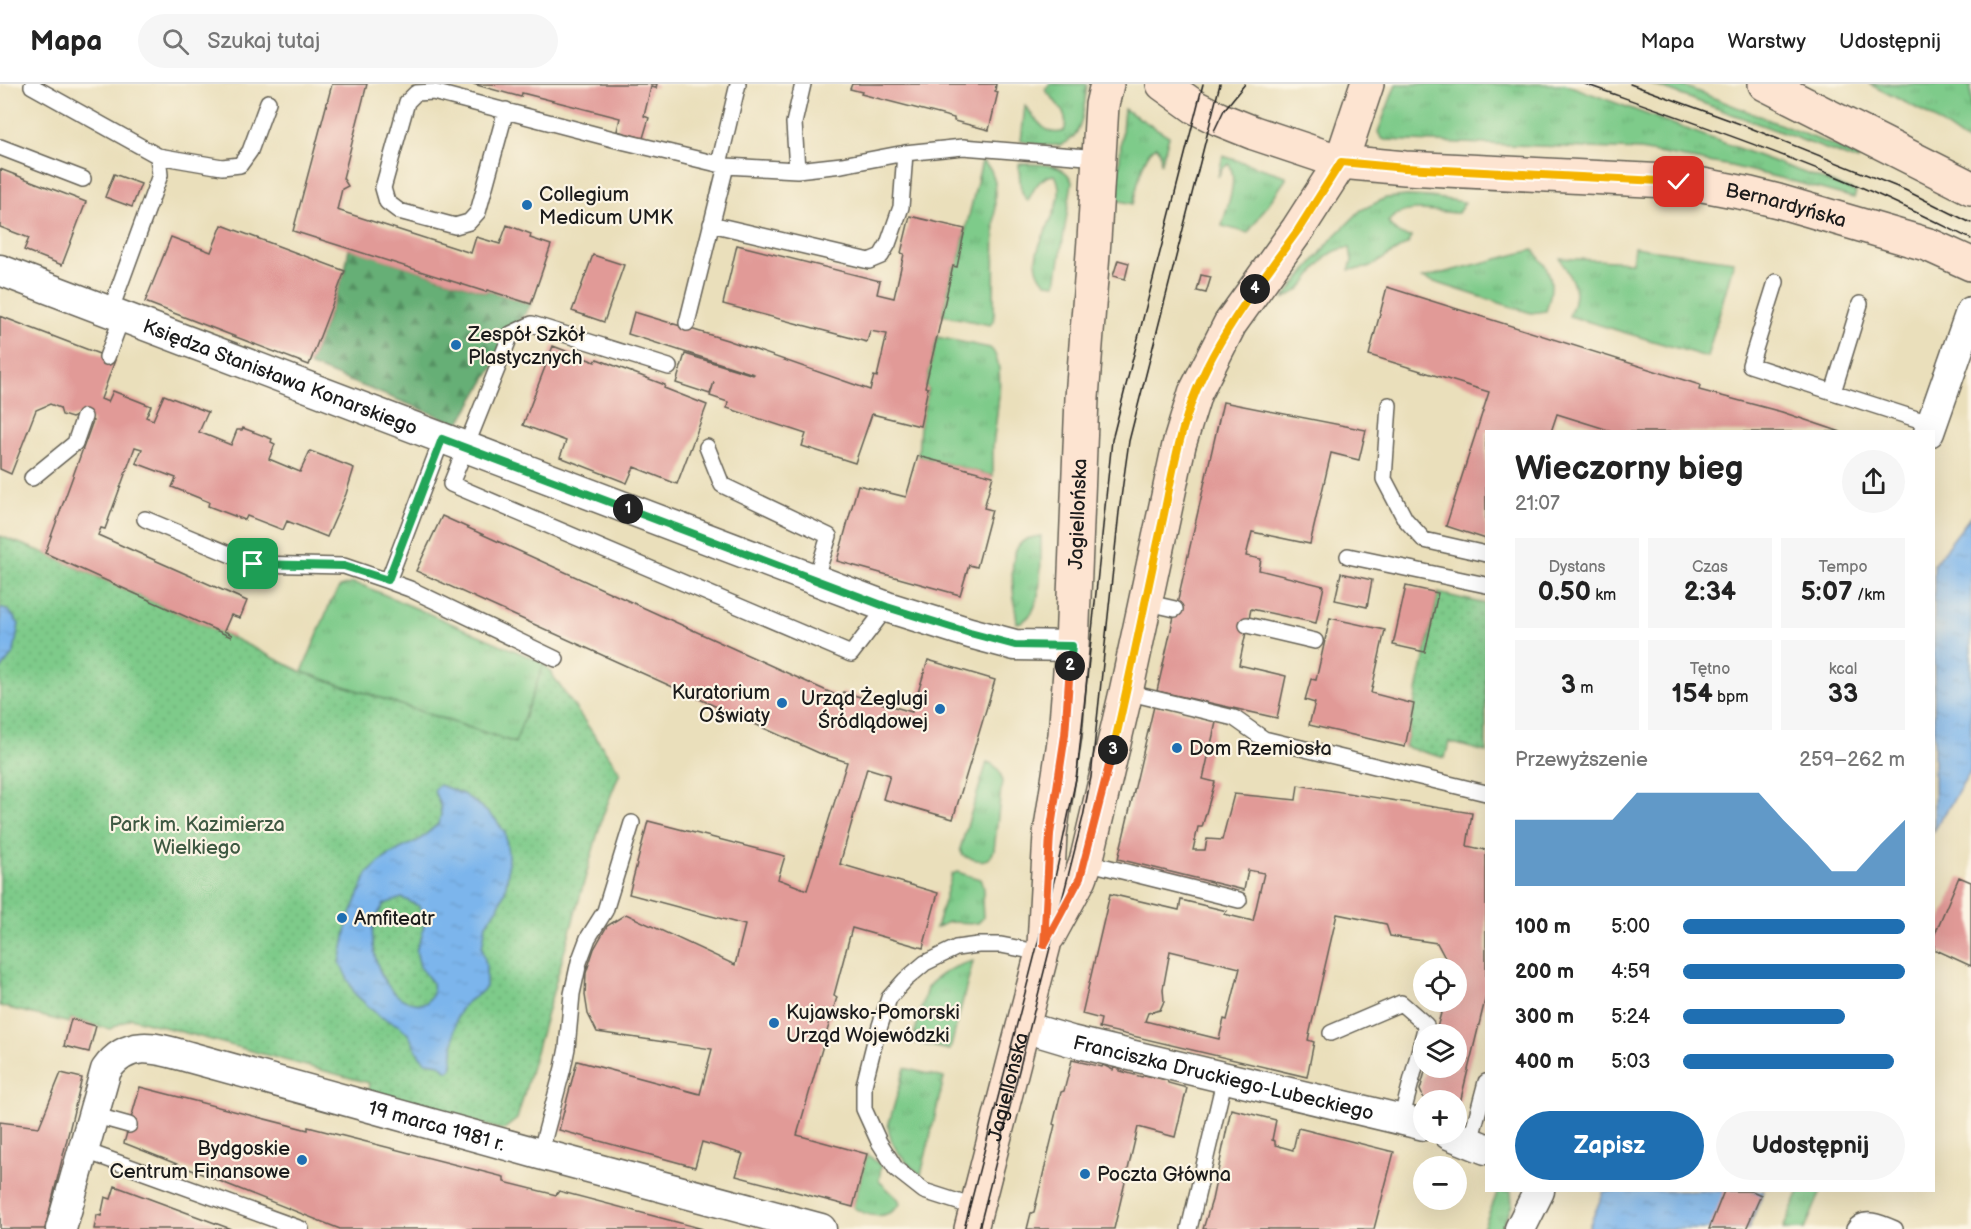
<!DOCTYPE html>
<html lang="pl">
<head>
<meta charset="utf-8">
<style>
	body { margin:0; font-family:"Balsamiq Sans",sans-serif; background:#f6f6f6; color:#222; height:100vh; display:flex; flex-direction:column; font-size:22px; white-space:nowrap }
	* { box-sizing:border-box; margin:0 }
	p { font-size:20px; color:#767676 }
	.icon { flex:none; width:33px; height:33px; fill:none; stroke:currentColor; stroke-width:2; stroke-linecap:round; stroke-linejoin:round }
	.map { position:relative; flex:1; overflow:hidden }
	.side { position:absolute; left:1485px; top:346px; width:450px; height:762px; display:flex; flex-direction:column; background:#fff; border-radius:0px; box-shadow:0 6px 24px #0002 }
	.side>* { flex:none }
	.tools { position:absolute; left:1413px; top:874px; display:grid; gap:12px }
	.tools a { display:grid; place-items:center; width:54px; height:54px; border-radius:50%; background:#fff; box-shadow:0 6px 24px #0002; font-size:30px }
	.pin { position:absolute; display:grid; place-items:center; width:51px; height:51px; color:#fff; margin:-26px; border-radius:12px; box-shadow:0 3px 9px #0006 }
	.km { position:absolute; width:30px; height:30px; margin:-15px; border-radius:50%; background:#222; color:#fff; font-size:16px; line-height:30px; text-align:center }
	.round { display:grid; place-items:center; flex:none; width:63px; height:63px; border-radius:32px; background:#f6f6f6 }
	.headline { display:flex; align-items:center; justify-content:space-between; height:102px; padding:0 30px }
	h1 { font-size:33px; font-weight:700; line-height:45px }
	.metrics { display:grid; grid-template-columns:repeat(3,1fr); gap:9px; height:102px; padding:6px 30px }
	.metrics div { display:grid; align-content:center; border-radius:0px; background:#f6f6f6; text-align:center }
	.metrics b { font-size:26px; font-weight:700 }
	.metrics small { font-size:16px; font-weight:400 }
	.metrics p { font-size:16px }
	.chart { height:168px; padding:12px 30px }
	.chart p { display:flex; justify-content:space-between }
	.chart svg { width:100%; height:108px; margin-top:6px; fill:#1f6fb2; opacity:.7 }
	.primary-button { display:flex; gap:12px; margin-top:auto; padding:12px 30px }
	.primary-button a { flex:1; height:69px; border-radius:36px; background:#1f6fb2; color:#fff; font-size:24px; font-weight:700; line-height:69px; text-align:center }
	.primary-button a+a { background:#f6f6f6; color:#222 }
	ul { padding:0 30px; list-style:none; font-size:20px }
	li { display:grid; grid-template-columns:96px 72px 1fr; align-items:center; height:45px }
	li i { height:15px; border-radius:8px; background:#1f6fb2 }
	header { display:flex; align-items:center; gap:36px; box-sizing:border-box; height:84px; padding:0 30px; background:#fff; border-bottom:2px solid #e0e0e0 }
	header strong { font-size:28px }
	nav { display:flex; gap:33px; margin-inline-start:auto; font-size:21px }
	.search { width:420px; height:54px; background:#f6f6f6; display:flex; align-items:center; gap:15px; box-sizing:border-box; padding:0 21px; border-radius:33px; color:#767676; font-size:22px }
	.map>svg:first-child { display:block }
	.grass { fill:url(#grass-tufts); stroke:#4d7453; stroke-width:1.5 }
	.forest { fill:url(#forest-firs); stroke:#416649; stroke-width:1.5 }
	.park { fill:url(#park-dots); stroke:#4d7453; stroke-width:1.5 }
	.water { fill:url(#water-ripples); stroke:#4c6884; stroke-width:1.5; fill-rule:evenodd }
	.building { fill:#e19a97; fill-rule:evenodd }
	.lines { fill:none; stroke-linecap:round; stroke-linejoin:round }
	.lane-casing { stroke:#646054; stroke-width:18 }
	.street-casing { stroke:#646054; stroke-width:33 }
	.secondary-casing { stroke:#646054; stroke-width:36 }
	.lane { stroke:#fff; stroke-width:15 }
	.street { stroke:#fff; stroke-width:30 }
	.secondary { stroke:#fde4d1; stroke-width:33 }
	.tram { stroke:#1c1c1c; stroke-width:1.5 }
	.split-1-casing { stroke:#fff; stroke-width:12 }
	.split-2-casing { stroke:#fff; stroke-width:12 }
	.split-3-casing { stroke:#fff; stroke-width:12 }
	.split-4-casing { stroke:#fff; stroke-width:12 }
	.split-5-casing { stroke:#fff; stroke-width:12 }
	.split-1 { stroke:#22a559; stroke-width:8 }
	.split-2 { stroke:#22a559; stroke-width:8 }
	.split-3 { stroke:#f0652b; stroke-width:8 }
	.split-4 { stroke:#f5b400; stroke-width:8 }
	.split-5 { stroke:#f5b400; stroke-width:8 }
	.poi-dot { fill:#1f6fb2; stroke:#fcf5e5; stroke-width:2 }
	.labels { text-anchor:middle; stroke-width:4.5; stroke-linejoin:round; paint-order:stroke }
	.poi-label { font-size:20px; fill:#1c1c1c; stroke:#fcf5e5; text-anchor:start }
	.street-label { font-size:20px; fill:#1c1c1c; stroke:#fcf5e5 }
	.park-label { font-size:20px; fill:#3e5942; stroke:#fcf5e5 }
</style>
</head>
<body>
<header>
<strong>Mapa</strong>
<div class="search"><svg class="icon" aria-label="search" viewBox="0 0 24 24"><circle cx="10" cy="10" r="6"/><path d="M15 15l6 6"/></svg>Szukaj tutaj</div>
<nav><a>Mapa</a><a>Warstwy</a><a>Udostępnij</a></nav>
</header>
<div class="map">
<svg width="1971" height="1145" viewBox="0 0 1971 1145">
	<defs>
		<pattern id="grass-tufts" width="24" height="20" patternUnits="userSpaceOnUse" patternTransform="scale(1.5)"><rect width="24" height="20" fill="#7ecb8a"/><path d="M3 7l-1-3M5 7V3M7 7l1-3M15 17l-1-3M17 17v-4M19 17l1-3" fill="none" stroke="#6cae76"/></pattern>
		<pattern id="forest-firs" width="22" height="20" patternUnits="userSpaceOnUse" patternTransform="scale(1.5)"><rect width="22" height="20" fill="#66af76"/><path d="M5 1l3.5 6h-7zM16 11l3.5 6h-7z" fill="#538e60"/></pattern>
		<pattern id="park-dots" width="8" height="8" patternUnits="userSpaceOnUse" patternTransform="scale(1.5)"><rect width="8" height="8" fill="#7ecb8a"/><path d="M2 2h.1M6 6h.1" fill="none" stroke="#6cae76" stroke-width="1.8" stroke-linecap="round"/></pattern>
		<pattern id="water-ripples" width="26" height="14" patternUnits="userSpaceOnUse" patternTransform="scale(1.5)"><rect width="26" height="14" fill="#7cb5ec"/><path d="M2 4q2-2 4 0t4 0M15 11q2-2 4 0t4 0" fill="none" stroke="#6b9bca"/></pattern>
	</defs>
	<rect width="100%" height="100%" fill="#fcf5e5"/>
	<filter id="ink" filterUnits="userSpaceOnUse"><feTurbulence type="fractalNoise" baseFrequency=".0167" numOctaves="2"/><feDisplacementMap in="SourceGraphic" scale="12" xChannelSelector="R" yChannelSelector="G"/><feConvolveMatrix kernelMatrix="1 2 1 2 8 2 1 2 1" color-interpolation-filters="sRGB"/></filter>
	<filter id="wash" filterUnits="userSpaceOnUse"><feTurbulence type="fractalNoise" baseFrequency=".008" numOctaves="4" result="noise"/><feDisplacementMap in="SourceGraphic" scale="24" xChannelSelector="R" yChannelSelector="G"/><feGaussianBlur stdDeviation="1.35" result="paint"/><feColorMatrix in="noise" values="0 0 0 0 0 0 0 0 0 0 0 0 0 0 0 0 0 1.4 0 .05"/><feComposite in="paint" operator="in"/></filter>
	<g filter="url(#wash)">
		<rect width="100%" height="100%" fill="#eadfbb"/>
		<path class="grass" d="M1050 0H1087C1084 20 1085 56 1059 61 1047 63 1032 59 1021 57L1025 22C1035 34 1046 54 1064 47 1071 31 1055 18 1045 6Z
			M1396 0H1565L1856 108 1854 114 1788 96 1731 82 1640 66 1385 56 1381 54 1378 48Z
			M1651 0H1679L1837 63 1859 73 1858 77Z
			M1869 0H1971V61L1924 28Z
			M1124 25 1169 52 1161 80 1160 69 1157 62C1142 68 1137 105 1133 120L1116 116Z
			M1223 72 1286 92V95L1248 149 1222 142C1226 124 1239 97 1229 80L1222 85 1218 93Z
			M982 77 991 86 995 98 994 237 990 241 942 231 953 182H957Z
			M1019 80C1037 80 1065 78 1072 98L1056 200 1046 199C1013 168 1075 127 1055 91 1040 92 1034 104 1028 117 1018 108 1020 92 1019 80Z
			M1407 112 1429 113 1465 118 1458 129C1435 128 1403 119 1388 138 1395 148 1400 152 1412 153L1409 159 1368 184 1349 186 1352 177 1350 164C1324 164 1316 189 1300 205 1295 209 1289 212 1283 215L1331 156 1361 126 1386 114Z
			M1634 163 1734 177 1707 273 1569 232C1581 205 1573 198 1560 174L1632 178Z
			M1533 166C1553 188 1555 199 1546 227L1531 229 1422 194Z
			M937 253 990 264C1009 279 994 341 993 364 993 374 993 383 993 392L918 372 920 342 928 305 925 303Z
			M1041 452C1040 475 1046 534 1017 539 1015 520 1006 475 1020 460 1025 454 1034 453 1041 452Z
			M353 499 364 502 544 579 516 659 302 588 331 517 340 503Z
			M987 678C997 681 1001 687 1002 697L994 766C989 782 975 776 963 772L960 765Z
			M957 788 980 795 984 804 982 816 983 834 978 839 948 838 936 844 952 790Z
			M973 877 950 966 912 958 927 904C937 890 957 881 973 877Z
			M905 984 944 994 921 1091C905 1078 890 1064 888 1042Z
			M867 1070 881 1082 879 1097 899 1116 900 1120C888 1136 868 1134 853 1123Z
			M1498 1107H1511L1512 1121 1501 1145H1483Z
			M1799 1107H1821L1805 1145H1783Z"/>
		<path class="forest" d="M349 164 486 208 487 206 531 220 459 340 309 281 345 187Z"/>
		<path class="park" d="M0 452 45 469 231 553 302 588 515 659 544 579 620 688 603 731 517 1035 503 1046 368 1008 369 999 131 934 110 945 71 935 70 939 0 922Z
			M1438 509 1486 520V668L1449 658 1445 674 1405 663Z"/>
		<path class="water" d="M1971 432V687L1934 747V480Z
			M0 524 9 527 19 540 14 568 0 587Z
			M440 701 463 710 479 721 496 736 505 749 508 769V789L505 807 498 824 486 840 482 864 486 880V903C479 912 467 915 461 925 450 942 456 966 451 985L447 987 440 980 426 978 420 972 408 950 400 942 379 932 355 910 340 879 348 838 367 790 382 776 400 765 419 756 438 740 441 731 440 721 434 707 436 703ZM402 814 419 822 425 833 422 852 416 866 420 883 432 898 433 910 426 919C387 925 369 873 373 841 374 834 381 826 384 820Z
			M1604 1107H1764L1748 1145H1588Z"/>
		<g id="blocks">
			<path class="building" d="M332 0H367L343 94 348 102 342 105 337 126 471 169 476 153 500 160 507 141 531 150 530 154 551 161 531 220 487 206 486 208 461 200 293 147Z
				M473 0H657L656 4 651 3 644 32 649 34 643 54 617 47 620 34 522 9 521 13Z
				M852 0H996L995 7 998 8 989 46 954 37V34L861 10 862 8 850 5Z
				M0 85 86 118 62 181 24 166 29 154 0 143Z
				M114 90 141 100 132 123 105 113Z
				M910 132 965 145 957 183 953 182 937 253 925 303 928 304 920 342 872 330 855 379 802 362 806 350 727 324 728 318 710 312 714 298 710 310 676 299 685 270 753 291 754 290 628 250 634 228 727 256 870 306 874 292 877 293 887 250 870 247 867 258 723 220 737 161 880 197 877 210 894 214 904 170 901 169Z
				M222 141 345 187 309 281 145 218 171 153 211 168Z
				M593 171 624 181 604 238 572 227Z
				M1118 176 1129 179 1125 195 1113 192Z
				M1201 191 1211 193 1206 209 1197 207Z
				M1387 203 1700 301 1699 306 1782 328 1841 348H1615L1557 330 1551 348H1486V455L1446 442 1489 308 1369 271Z
				M0 232 115 276 101 315 108 318 113 307 151 322 146 333 153 336 164 311 208 328 199 348 231 361 237 346H242L243 344 272 355 271 358 275 360 269 375 300 388 310 367 354 384 346 410 327 453 287 437 283 446 247 432 245 436 208 422 209 418 172 403 176 394 136 379 142 365 135 363 105 445 101 444 98 451 247 517 240 534 231 531 224 547 232 551 231 553 45 469 93 337 79 331 72 334 62 331 60 324 50 320 36 326 11 390 0 385Z
				M553 262 595 278 597 275 665 301 664 304 707 321 677 400 634 383 627 399 560 373 566 357 523 341Z
				M1223 318 1366 346 1359 376 1331 369 1310 460 1252 448 1246 472 1261 475 1259 486 1324 502 1316 539 1251 525 1239 581 1286 592 1277 634 1157 607Z
				M918 372 993 392 984 424 992 426 977 483 969 481 960 511 837 477 858 401 906 413Z
				M442 432 840 613 843 608 912 628 928 576 995 596 953 735 883 715 890 691 867 684 840 780 938 809 923 864 852 844 834 911 837 913 797 1051 867 1070 853 1123 736 1092 743 1070 702 1058 695 1083 559 1046 577 977 700 1010 712 965 597 948 588 930 585 911 586 889 594 865 607 842 626 830 735 881 745 841 629 810 648 737 785 772 778 795 807 806 847 678 819 669 416 487Z
				M1341 489 1372 496 1367 523 1335 516Z
				M1406 502 1438 509 1425 568 1393 561Z
				M1330 534 1385 546 1371 609 1414 620 1405 663 1309 641 1315 619 1305 616 1311 595 1316 596Z
				M1154 622 1217 634 1203 695 1215 698 1202 743H1198L1193 766H1205L1207 755 1222 756 1234 710 1296 716 1298 701 1472 729 1467 762 1486 766V912L1457 1031 1456 1017H1425L1420 1006 1426 984H1456V951H1435L1444 918H1456V885H1451L1437 859 1390 852 1386 840 1337 830 1308 956 1314 958 1307 993 1099 944 1101 935 1082 930 1110 810 1179 826 1181 816 1227 827 1224 830 1253 837 1264 789 1248 786 1244 806 1118 775ZM1170 867 1240 884 1227 936 1224 935 1219 955 1145 937 1148 929 1160 926 1164 917 1163 905Z
				M1959 793 1971 798V882L1934 865V852Z
				M71 935 96 942 89 968 64 962Z
				M1072 976 1102 983 1103 981 1113 986 1114 984 1120 985V987L1142 993 1144 991 1167 996 1168 999 1187 1004 1175 1053 1138 1043 1114 1145H1027L1031 1129 1034 1128 1055 1041 1053 1040 1061 1008 1064 1007Z
				M61 989 82 994 45 1145H0V1038L39 1043Z
				M140 1003 308 1046V1043L504 1093V1098L556 1111 559 1107 703 1145H340L124 1059Z
				M1231 1025 1276 1036 1272 1056 1275 1057V1061L1293 1066 1298 1044 1394 1068 1374 1145H1203L1212 1116Z
				M115 1102 231 1145H94L97 1131 101 1132 105 1113 111 1115Z
				M1724 1107H1752L1761 1111 1746 1145H1709Z"/>
		</g>
	</g>
	<g filter="url(#ink)">
		<use href="#blocks" fill-opacity="0" stroke="#646054" stroke-width="1.5"/>
		<g class="lines">
			<defs>
				<path id="lane" d="M32 2 158 72 160 91 110 228
					M506 26 478 128 469 138 455 142 399 127 387 118 383 104 407 18 416 9 433 8 613 55 726 82 797 86 842 81 905 69 963 63 1099 74
					M0 63 83 95
					M158 72 222 83 240 81 250 67 268 18
					M719 80 738 0
					M797 86 794 39 803 0
					M711 140 869 177 881 172 888 160 901 123 905 69
					M1776 198 1750 281 1833 308 1860 220
					M687 239 726 82
					M107 273 122 233
					M669 283 532 240 511 250 451 400 851 570 887 523
					M1833 308 1932 340
					M1389 321 1384 395 1405 435 1424 456 1486 470
					M442 355 388 497 410 505 556 575
					M707 363 722 401 829 452 815 496
					M32 394 75 359 84 333
					M145 435 253 480 344 482 388 497
					M1348 472 1486 501
					M1144 518 1175 525
					M1247 541 1315 557
					M1126 608 1234 634 1264 655 1486 709
					M1086 778 1239 816
					M1331 949 1401 919 1426 941 1401 1036
					M93 1031 129 1041
					M1470 1058 1486 998
					M83 1066 301 1145
					M540 1070 563 984 567 964 572 910 579 878 588 854 605 827 632 739
					M977 1124 924 1107 896 1085 879 1058 864 1025V1001L875 957 889 914 905 896 925 879 956 864 978 861H1001L1042 869
					M1189 1145 1225 993
					M1854 1145C1863 1130 1882 1139 1895 1145"/>
				<g id="street">
					<path id="s1" d="M0 186 887 523 970 549 1015 561 1072 562"/>
					<path d="M1929 348 1971 228"/>
					<path id="s2" d="M1024 943 1071 957 1424 1041"/>
					<path d="M1449 1050 1486 1065"/>
					<path id="s3" d="M61 1145 106 986C128 954 157 964 189 973L540 1070 821 1145"/>
					<path d="M1520 1145 1539 1107"/>
				</g>
				<g id="secondary">
					<path id="s4" d="M1163 0 1195 23 1219 35 1254 49 1341 78 1405 84 1687 98 1750 110 1778 117 1929 161 1971 180"/>
					<path d="M1765 0 1971 104"/>
					<path d="M1049 851 1080 794 1086 778 1126 608 1179 361 1195 309 1230 240 1298 145 1341 78 1367 0"/>
					<path id="s5" d="M971 1145 1044 861 1050 750 1065 651 1072 562 1082 314 1094 156 1102 21 1107 0"/>
				</g>
			</defs>
			<use href="#lane" class="lane-casing"/>
			<use href="#street" class="street-casing"/>
			<use href="#secondary" class="secondary-casing"/>
			<use href="#lane" class="lane"/>
			<use href="#street" class="street"/>
			<use href="#secondary" class="secondary"/>
			<path class="tram" d="M1585 0C1667 29 1749 57 1830 90 1878 109 1924 132 1971 155
				M1630 0 1743 41 1905 106 1971 139
				M1214 47 1224 26 1245 0
				M964 1145 1056 789 1077 690 1112 356 1203 0
				M979 1145 1083 733 1091 693 1119 428 1129 357 1220 0"/>
		</g>
	</g>
	<g class="lines" filter="url(#ink)">
		<defs>
			<path id="split-1" d="M253 480 344 482 388 496 442 355 628 425"/>
			<path id="split-2" d="M628 425 887 523 970 549 1015 561 1072 562 1070 582"/>
			<path id="split-3" d="M1070 582 1065 651 1050 750 1044 861 1080 794 1113 666"/>
			<path id="split-4" d="M1113 666C1131 589 1146 512 1163 435 1172 392 1179 348 1196 307 1211 270 1232 237 1255 205"/>
			<path id="split-5" d="M1255 205 1298 146 1341 78 1405 84 1679 98"/>
		</defs>
		<use href="#split-1" class="split-1-casing"/>
		<use href="#split-2" class="split-2-casing"/>
		<use href="#split-3" class="split-3-casing"/>
		<use href="#split-4" class="split-4-casing"/>
		<use href="#split-5" class="split-5-casing"/>
		<use href="#split-1" class="split-1"/>
		<use href="#split-2" class="split-2"/>
		<use href="#split-3" class="split-3"/>
		<use href="#split-4" class="split-4"/>
		<use href="#split-5" class="split-5"/>
	</g>
	<g class="poi-dot">
		<circle cx="527" cy="121" r="6"/>
		<circle cx="456" cy="261" r="6"/>
		<circle cx="782" cy="619" r="6"/>
		<circle cx="940" cy="625" r="6"/>
		<circle cx="1177" cy="664" r="6"/>
		<circle cx="342" cy="834" r="6"/>
		<circle cx="774" cy="939" r="6"/>
		<circle cx="302" cy="1076" r="6"/>
		<circle cx="1085" cy="1090" r="6"/>
	</g>
	<g class="labels">
		<g class="poi-label">
			<text x="539" y="117">Collegium<tspan x="539" dy="23">Medicum UMK</tspan></text>
			<text x="468" y="257">Zespół Szkół<tspan x="468" dy="23">Plastycznych</tspan></text>
			<text x="770" y="615" text-anchor="end">Kuratorium<tspan x="770" dy="23">Oświaty</tspan></text>
			<text x="928" y="621" text-anchor="end">Urząd Żeglugi<tspan x="928" dy="23">Śródlądowej</tspan></text>
			<text x="1189" y="671">Dom Rzemiosła</text>
			<text x="354" y="841">Amfiteatr</text>
			<text x="786" y="935">Kujawsko-Pomorski<tspan x="786" dy="23">Urząd Wojewódzki</tspan></text>
			<text x="290" y="1071" text-anchor="end">Bydgoskie<tspan x="290" dy="23">Centrum Finansowe</tspan></text>
			<text x="1097" y="1097">Poczta Główna</text>
		</g>
		<g class="street-label">
			<text dy="7" stroke="none"><textPath href="#s4" startOffset="644">Bernardyńska</textPath></text>
			<text dy="7" stroke="none"><textPath href="#s1" startOffset="300">Księdza Stanisława Konarskiego</textPath></text>
			<text dy="7" stroke="none"><textPath href="#s5" startOffset="726">Jagiellońska</textPath></text>
			<text dy="7" stroke="none"><textPath href="#s2" startOffset="206">Franciszka Druckiego-Lubeckiego</textPath></text>
			<text dy="7" stroke="none"><textPath href="#s5" startOffset="147">Jagiellońska</textPath></text>
			<text dy="7" stroke="none"><textPath href="#s3" startOffset="514">19 marca 1981 r.</textPath></text>
		</g>
		<g class="park-label">
			<text x="197" y="747">Park im. Kazimierza<tspan x="197" dy="23">Wielkiego</tspan></text>
		</g>
	</g>
</svg>
<div class="tools">
<a><svg class="icon" aria-label="locate" viewBox="0 0 24 24"><circle cx="12" cy="12" r="6"/><path d="M12 2v4M12 18v4M2 12h4M18 12h4"/></svg></a>
<a><svg class="icon" aria-label="layers" viewBox="0 0 24 24"><path d="M12 4l9 5-9 5-9-5zM3 14l9 5 9-5"/></svg></a>
<a>+</a>
<a>−</a>
</div>
<div class="pin" style="left:253px;top:480px;background:#1e9e55"><svg class="icon" aria-label="arrive" viewBox="0 0 24 24"><path d="M6 21V4h12l-3 4 3 4H6"/></svg></div>
<div class="pin" style="left:1679px;top:98px;background:#d93025"><svg class="icon" aria-label="check" viewBox="0 0 24 24"><path d="M5 12l5 5 9-10"/></svg></div>
<b class="km" style="left:628px;top:425px">1</b>
<b class="km" style="left:1070px;top:582px">2</b>
<b class="km" style="left:1113px;top:666px">3</b>
<b class="km" style="left:1255px;top:205px">4</b>
<section class="side">
<div class="headline"><div><h1>Wieczorny bieg</h1><p>21:07</p></div><a class="round"><svg class="icon" aria-label="share" viewBox="0 0 24 24"><path d="M12 15V3M7 8l5-5 5 5M5 13v7h14v-7"/></svg></a></div>
<div class="metrics">
<div><p>Dystans</p><b>0.50<small> km</small></b></div>
<div><p>Czas</p><b>2:34</b></div>
<div><p>Tempo</p><b>5:07<small> /km</small></b></div>
</div>
<div class="metrics">
<div><b>3<small> m</small></b></div>
<div><p>Tętno</p><b>154<small> bpm</small></b></div>
<div><p>kcal</p><b>33</b></div>
</div>
<div class="chart"><p><span>Przewyższenie</span>259–262 m</p>
<svg viewBox="0 0 160 44" preserveAspectRatio="none"><path d="M0 44V17L10 17L20 17L30 17L40 17L50 6L60 6L70 6L80 6L90 6L100 6L110 17L120 27L130 38L140 38L150 27L160 17V44z"/></svg>
</div>
<ul>
<li><b>100 m</b>5:00<i style="width:100%"></i></li>
<li><b>200 m</b>4:59<i style="width:100%"></i></li>
<li><b>300 m</b>5:24<i style="width:73%"></i></li>
<li><b>400 m</b>5:03<i style="width:95%"></i></li>
</ul>
<div class="primary-button"><a>Zapisz</a><a>Udostępnij</a></div>
</section>
</div>
</body>
</html>
